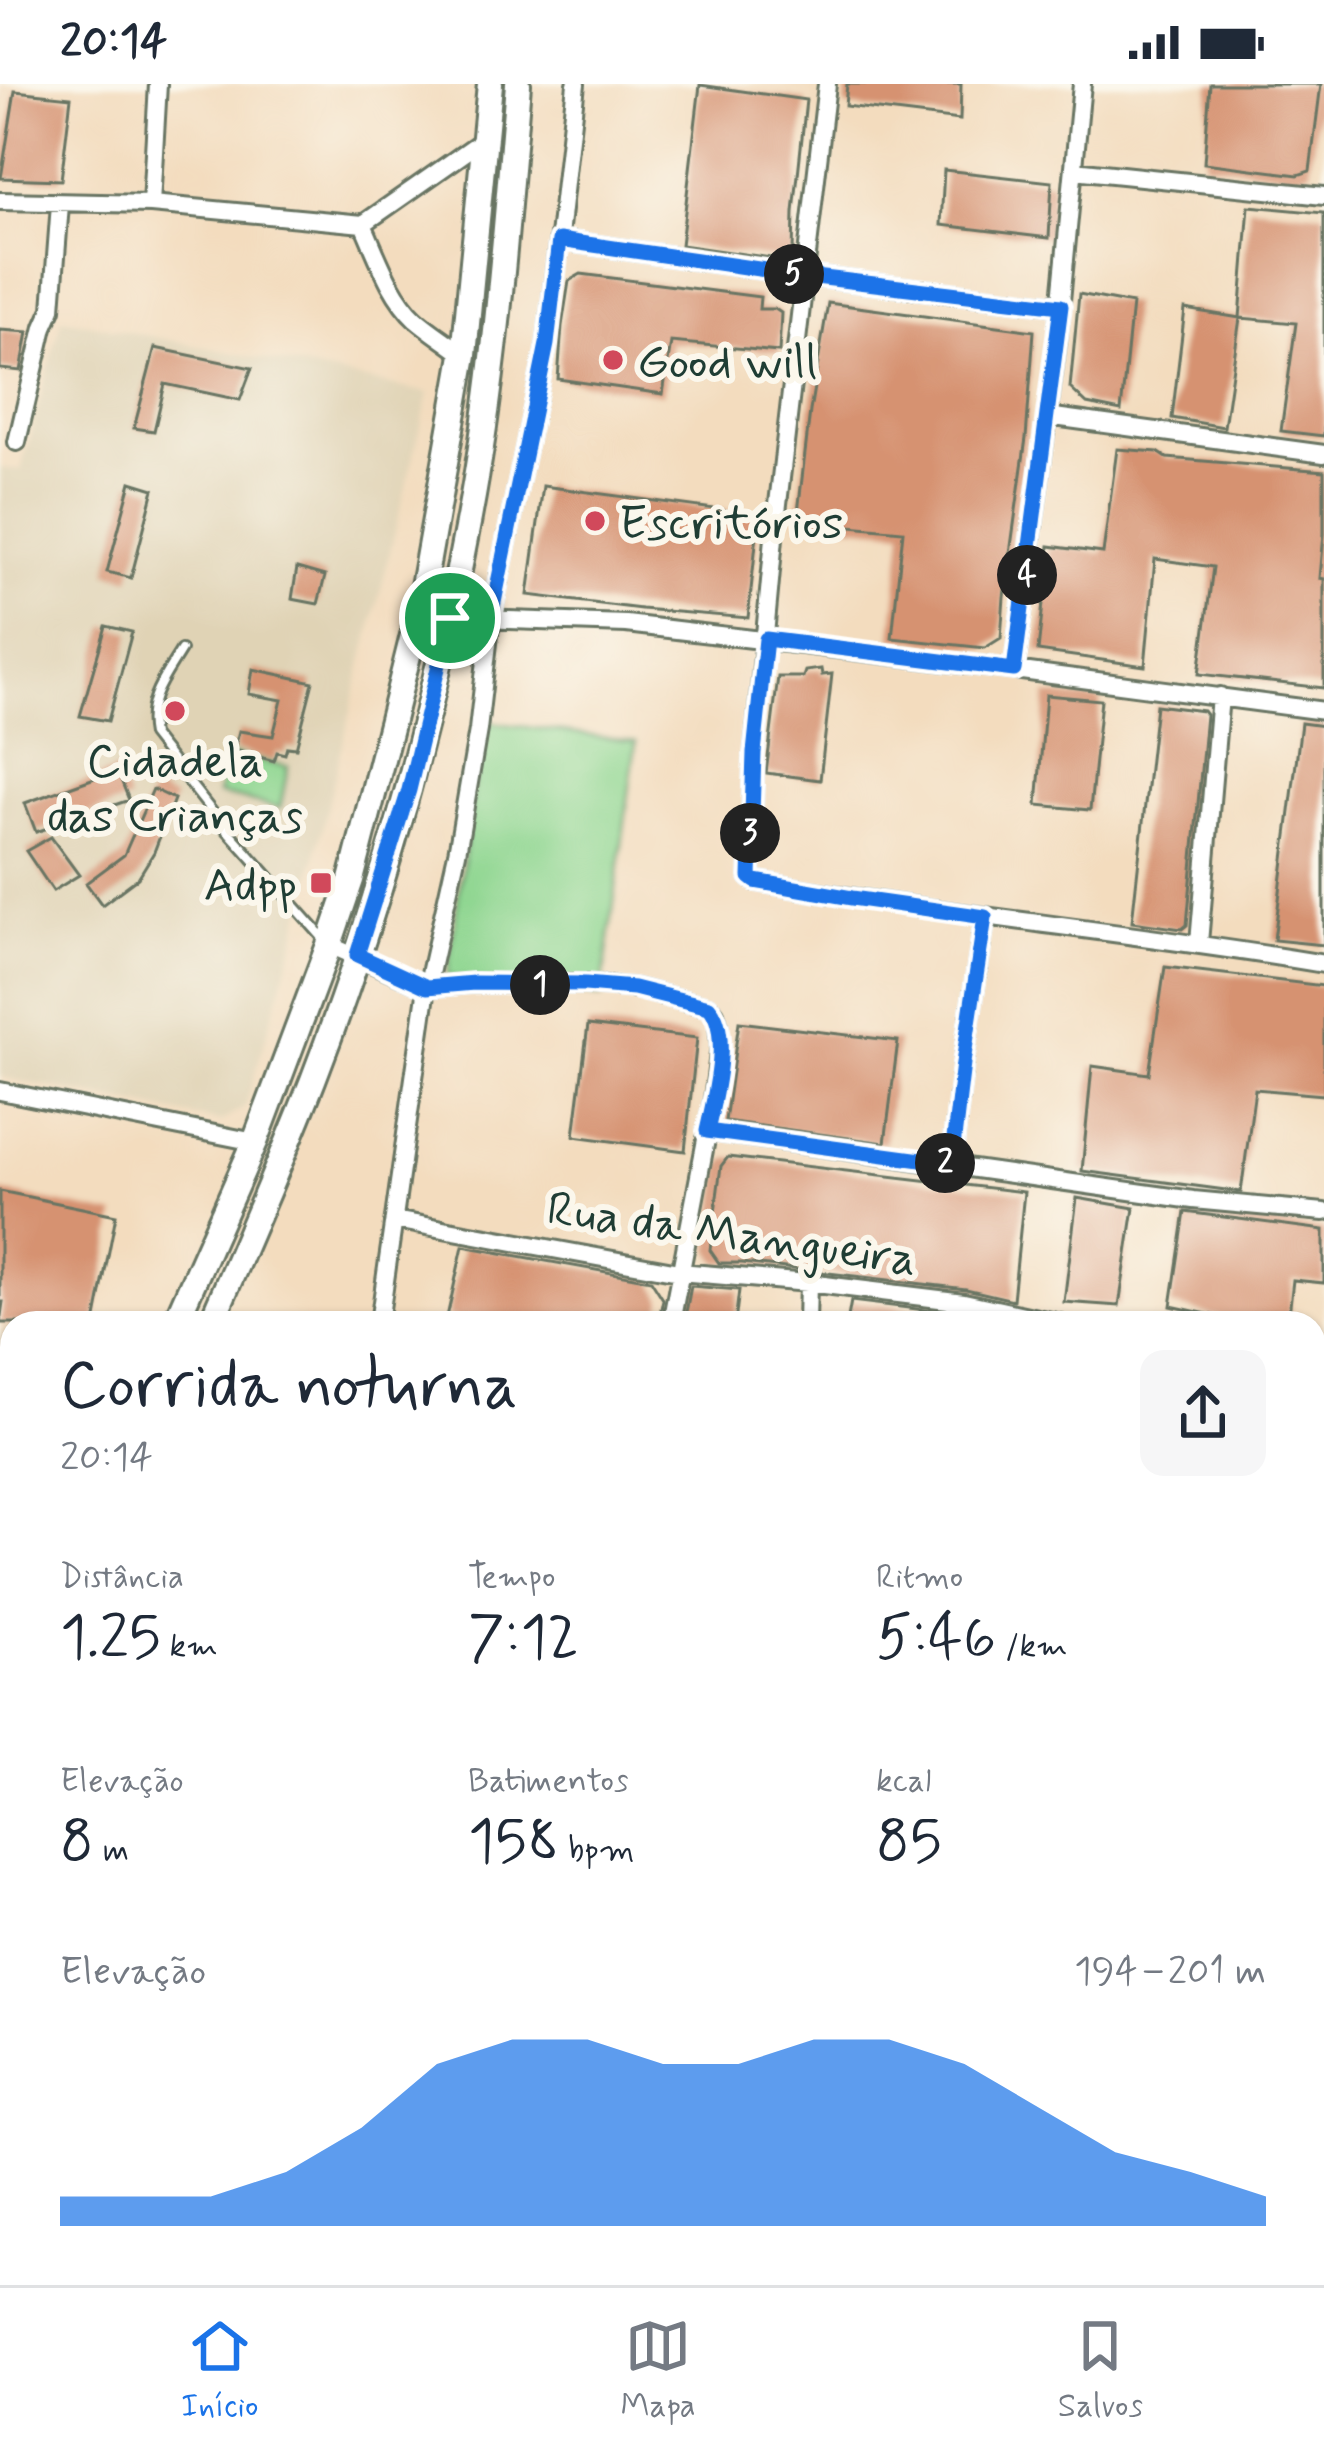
<!DOCTYPE html>
<html lang="pt">
<head>
<meta charset="utf-8">
<style>
	body { margin:0; font-family:Mynerve,sans-serif; background:#f6f6f7; color:#1f2937; height:100vh; display:flex; flex-direction:column; font-size:45px; white-space:nowrap }
	* { box-sizing:border-box; margin:0 }
	p { font-size:39px; color:#747a83 }
	.icon { flex:none; width:66px; height:66px; fill:none; stroke:currentColor; stroke-width:2; stroke-linecap:round; stroke-linejoin:round }
	.map { position:relative; flex:1; overflow:hidden }
	.details { position:absolute; left:0px; top:1227px; width:1326px; height:975px; display:flex; flex-direction:column; background:#fff; border-radius:36px 36px 0 0; box-shadow:0 3px 9px #0004 }
	.details>* { flex:none }
	.pin { position:absolute; display:grid; place-items:center; width:102px; height:102px; color:#fff; margin:-51px; border:6px solid #fff; border-radius:50%; box-shadow:0 3px 12px #0007 }
	.km { position:absolute; width:60px; height:60px; margin:-30px; border-radius:50%; background:#222; color:#fff; font-size:33px; line-height:60px; text-align:center }
	.round { display:grid; place-items:center; flex:none; width:126px; height:126px; border-radius:24px; background:#f6f6f7 }
	.headline { display:flex; align-items:center; justify-content:space-between; height:204px; padding:0 60px }
	h1 { font-size:66px; font-weight:600; line-height:90px }
	.stats { display:grid; grid-template-columns:repeat(3,1fr); gap:18px; height:204px; padding:12px 60px }
	.stats div { display:grid; align-content:center }
	.stats b { font-size:60px; font-weight:600 }
	.stats small { font-size:33px; font-weight:400 }
	.stats p { font-size:33px }
	.chart { height:336px; padding:24px 60px }
	.chart p { display:flex; justify-content:space-between }
	.chart svg { width:100%; height:216px; margin-top:12px; fill:#1a73e8; opacity:.7 }
	.status { display:flex; justify-content:space-between; align-items:center; height:84px; padding:0 60px; background:#fff; direction:ltr }
	.status svg { height:33px; fill:currentColor }
	.tabs { display:flex; justify-content:space-around; align-items:center; height:168px; border-top:3px solid #e0e1e3; background:#fff; font-size:33px; color:#747a83 }
	.tabs a { display:grid; justify-items:center; gap:6px }
	.tabs .on { color:#1a73e8 }
	.map>svg:first-child { display:block }
	.built { fill:#e0d3b5 }
	.green { fill:#8ed690; stroke:#568a62; stroke-width:3 }
	.building { fill:#d69271 }
	.lines { fill:none; stroke-linecap:round; stroke-linejoin:round }
	.lane-casing { stroke:#697564; stroke-width:14 }
	.street-casing { stroke:#697564; stroke-width:22 }
	.primary-casing { stroke:#697564; stroke-width:30 }
	.lane { stroke:#fff; stroke-width:8 }
	.street { stroke:#fff; stroke-width:16 }
	.primary { stroke:#fff; stroke-width:24 }
	.route-casing { stroke:#fff; stroke-width:24 }
	.route { stroke:#1a73e8; stroke-width:15 }
	.poi-dot { fill:#d1495b; stroke:#fbf7ec; stroke-width:4.5 }
	.labels { text-anchor:middle; stroke-width:12; stroke-linejoin:round; paint-order:stroke }
	.poi-label { font-size:48px; fill:#1f3d34; stroke:#fbf7ec; text-anchor:start }
	.street-label { font-size:48px; fill:#1f3d34; stroke:#fbf7ec }
</style>
</head>
<body>
<div class="status"><b>20:14</b><svg viewBox="0 0 49 12"><path d="M0 12V9h3v3zM5 12V6h3v6zM10 12V3h3v9zM15 12V0h3v12zM26 1h20v11H26zM47 4h2v5h-2z"/></svg></div>
<div class="map">
<svg width="1324" height="2201" viewBox="0 0 1324 2201">
	<rect width="100%" height="100%" fill="#fbf7ec"/>
	<filter id="ink" filterUnits="userSpaceOnUse"><feTurbulence type="fractalNoise" baseFrequency=".00833" numOctaves="2"/><feDisplacementMap in="SourceGraphic" scale="24" xChannelSelector="R" yChannelSelector="G"/><feConvolveMatrix kernelMatrix="1 2 1 2 8 2 1 2 1" color-interpolation-filters="sRGB"/></filter>
	<filter id="wash" filterUnits="userSpaceOnUse"><feTurbulence type="fractalNoise" baseFrequency=".004" numOctaves="4" result="noise"/><feDisplacementMap in="SourceGraphic" scale="48" xChannelSelector="R" yChannelSelector="G"/><feGaussianBlur stdDeviation="2.7" result="paint"/><feColorMatrix in="noise" values="0 0 0 0 0 0 0 0 0 0 0 0 0 0 0 0 0 1.4 0 .05"/><feComposite in="paint" operator="in"/></filter>
	<g filter="url(#wash)">
		<rect width="100%" height="100%" fill="#f3dcbe"/>
		<path class="built" d="M62 234 429 309 292 867 245 1023 221 1038 0 993V384L21 386Z"/>
		<path class="green" d="M483 637 636 658 601 913 447 892Z
			M227 670 288 683 280 724 218 710Z"/>
		<g id="blocks">
			<path class="building" d="M847 0H961L960 36 845 22Z
				M1210 0H1321L1310 87 1298 91 1204 79Z
				M700 1 806 16 794 128 793 169 778 175 681 161Z
				M15 7 71 13 61 96 1 94Z
				M944 86 1052 98 1049 154 941 141Z
				M1249 122 1324 129V352L1281 347 1296 239 1240 234Z
				M581 190 760 213 759 225H775L781 229 779 268 671 258 663 310 558 295 562 242 569 197Z
				M1079 210 1132 220 1121 327 1087 320 1070 304Z
				M828 219 1034 247 1026 354 1004 513 1001 554 985 564 892 554 903 447 797 437 810 327Z
				M1185 225 1240 234 1224 343 1172 334Z
				M0 246 28 248 21 287 0 285Z
				M155 264 252 284 240 316 165 300 154 347 134 344Z
				M1117 365 1158 368 1167 374 1324 387V450L1320 494 1324 495V604L1199 590 1213 483 1155 475 1145 582 1038 567 1049 462 1103 469Z
				M131 398 154 405 131 494 107 488Z
				M543 402 759 431 748 534 641 525 528 511Z
				M297 484 325 492 318 520 292 515Z
				M106 542 132 548 108 637 80 632Z
				M253 585 313 598 296 664 287 663 285 670 277 668 274 677 234 666 239 647 273 652 282 616 249 610Z
				M821 585 822 591 832 590 820 696 766 689 778 593H803L805 587Z
				M1046 611 1101 616 1090 726 1037 721Z
				M1156 621 1203 627 1206 631 1187 841 1182 845 1132 838Z
				M1301 639 1324 642V861L1274 856Z
				M117 686 129 716 36 748 25 719Z
				M153 705 174 715 154 768 138 794 102 821 86 799 124 771Z
				M51 753 79 791 53 807 26 767Z
				M1165 883 1324 902V1011L1255 1005 1241 1108 1082 1087 1092 982 1149 990Z
				M739 938 898 957 885 1059 725 1037Z
				M588 941 697 954 685 1067 574 1052Z
				M728 1073 1024 1108 1013 1216 966 1205 742 1179H719L710 1166 721 1082Z
				M0 1107 116 1131 95 1239H0L3 1218H0Z
				M1077 1114 1134 1124 1119 1222 1064 1218Z
				M1185 1128 1324 1146V1199L1293 1196 1288 1239H1248L1171 1222Z
				M463 1162 651 1196 663 1215 658 1239H477L447 1233Z
				M691 1202 739 1206 735 1239H684Z
				M851 1217 950 1229 949 1239H847Z"/>
		</g>
	</g>
	<g filter="url(#ink)">
		<use href="#blocks" fill-opacity="0" stroke="#697564" stroke-width="3"/>
		<g class="lines">
			<defs>
				<path id="lane" d="M181 566C164 594 145 616 152 651L220 738 324 855"/>
				<path id="street" d="M827 0 774 454 754 669 750 793 755 797C944 831 1135 848 1324 880
					M1074 86 1324 112
					M0 117 151 120 363 140
					M151 120 158 0
					M363 140C377 171 390 211 416 235 431 248 449 259 464 271
					M363 140 486 54
					M559 156 807 192 1061 222
					M1047 332 1324 370
					M17 358 44 243 52 225 60 120
					M450 534 626 540 1014 586 1324 627
					M1014 586 1057 258 1082 0
					M1199 859 1220 612
					M329 861 427 903 474 899 585 900 635 904 709 923 715 929 718 939 720 962 712 1024 671 1239
					M0 1007 255 1058
					M707 1047 1193 1116 1324 1128
					M951 1080 963 979 985 833
					M394 1136 679 1188 808 1199 964 1218 1060 1239
					M379 1239 427 903 457 769 478 646 491 533 547 260 576 0
					M807 1239 808 1199
					M962 1239 964 1218
					M1314 1293 1324 1294
					M1314 1641 1324 1633
					M1314 1949 1324 1941
					M1314 2000 1324 2010
					M0 2153H12
					M210 2190 234 2201
					M796 2190 805 2201
					M942 2190 952 2201
					M1204 2190 1216 2201
					M57 2201 59 2190
					M263 2201 264 2190
					M747 2201 749 2190
					M1078 2201 1083 2190"/>
				<path id="primary" d="M175 1239 255 1058 329 861 351 796 392 636 418 531 464 271 490 0
					M211 1239C246 1158 281 1078 313 996 383 815 434 625 469 434 496 291 506 145 518 0
					M0 1599 12 1576
					M0 1666 12 1643"/>
			</defs>
			<use href="#lane" class="lane-casing"/>
			<use href="#street" class="street-casing"/>
			<use href="#primary" class="primary-casing"/>
			<use href="#lane" class="lane"/>
			<use href="#street" class="street"/>
			<use href="#primary" class="primary"/>
		</g>
	</g>
	<g class="lines" filter="url(#ink)">
		<defs>
			<path id="route" d="M559 156 807 192 1061 222 1014 586 766 555 754 669 750 793 755 797 852 814 985 833 963 979 951 1080 707 1047C714 1015 732 948 709 923L634 904 585 900 474 899 427 903 357 871 409 706 450 534 491 533 547 260Z"/>
		</defs>
		<use href="#route" class="route-casing"/>
		<use href="#route" class="route"/>
	</g>
	<g class="poi-dot">
		<circle cx="613" cy="276" r="12"/>
		<circle cx="595" cy="437" r="12"/>
		<circle cx="175" cy="627" r="12"/>
		<rect x="309" y="787" width="24" height="24" rx="6"/>
	</g>
	<g class="labels">
		<g class="poi-label">
			<text x="637" y="293">Good will</text>
			<text x="619" y="454">Escritórios</text>
			<text x="175" y="692" text-anchor="middle">Cidadela<tspan x="175" dy="55">das Crianças</tspan></text>
			<text x="297" y="816" text-anchor="end">Adpp</text>
		</g>
		<g class="street-label">
			<text transform="translate(732 1148) rotate(8)" y="17">Rua da Mangueira</text>
		</g>
	</g>
</svg>
<div class="pin" style="left:450px;top:534px;background:#1e9e55"><svg class="icon" aria-label="arrive" viewBox="0 0 24 24"><path d="M6 21V4h12l-3 4 3 4H6"/></svg></div>
<b class="km" style="left:540px;top:901px">1</b>
<b class="km" style="left:945px;top:1079px">2</b>
<b class="km" style="left:750px;top:749px">3</b>
<b class="km" style="left:1027px;top:491px">4</b>
<b class="km" style="left:794px;top:190px">5</b>
<section class="details">
<div class="headline"><div><h1>Corrida noturna</h1><p>20:14</p></div><a class="round"><svg class="icon" aria-label="share" viewBox="0 0 24 24"><path d="M12 15V3M7 8l5-5 5 5M5 13v7h14v-7"/></svg></a></div>
<div class="stats">
<div><p>Distância</p><b>1.25<small> km</small></b></div>
<div><p>Tempo</p><b>7:12</b></div>
<div><p>Ritmo</p><b>5:46<small> /km</small></b></div>
</div>
<div class="stats">
<div><p>Elevação</p><b>8<small> m</small></b></div>
<div><p>Batimentos</p><b>158<small> bpm</small></b></div>
<div><p>kcal</p><b>85</b></div>
</div>
<div class="chart"><p><span>Elevação</span>194–201 m</p>
<svg viewBox="0 0 160 44" preserveAspectRatio="none"><path d="M0 44V38L10 38L20 38L30 33L40 24L50 11L60 6L70 6L80 11L90 11L100 6L110 6L120 11L130 20L140 29L150 33L160 38V44z"/></svg>
</div>
</section>
</div>
<nav class="tabs">
<a class="on"><svg class="icon" aria-label="home" viewBox="0 0 24 24"><path d="M3 11l9-7 9 7M6 9v11h12V9"/></svg>Início</a>
<a><svg class="icon" aria-label="map" viewBox="0 0 24 24"><path d="M3 6l6-2 6 2 6-2v14l-6 2-6-2-6 2zM9 4v14M15 6v14"/></svg>Mapa</a>
<a><svg class="icon" aria-label="saved" viewBox="0 0 24 24"><path d="M7 4h10v16l-5-4-5 4z"/></svg>Salvos</a>
</nav>
</body>
</html>
